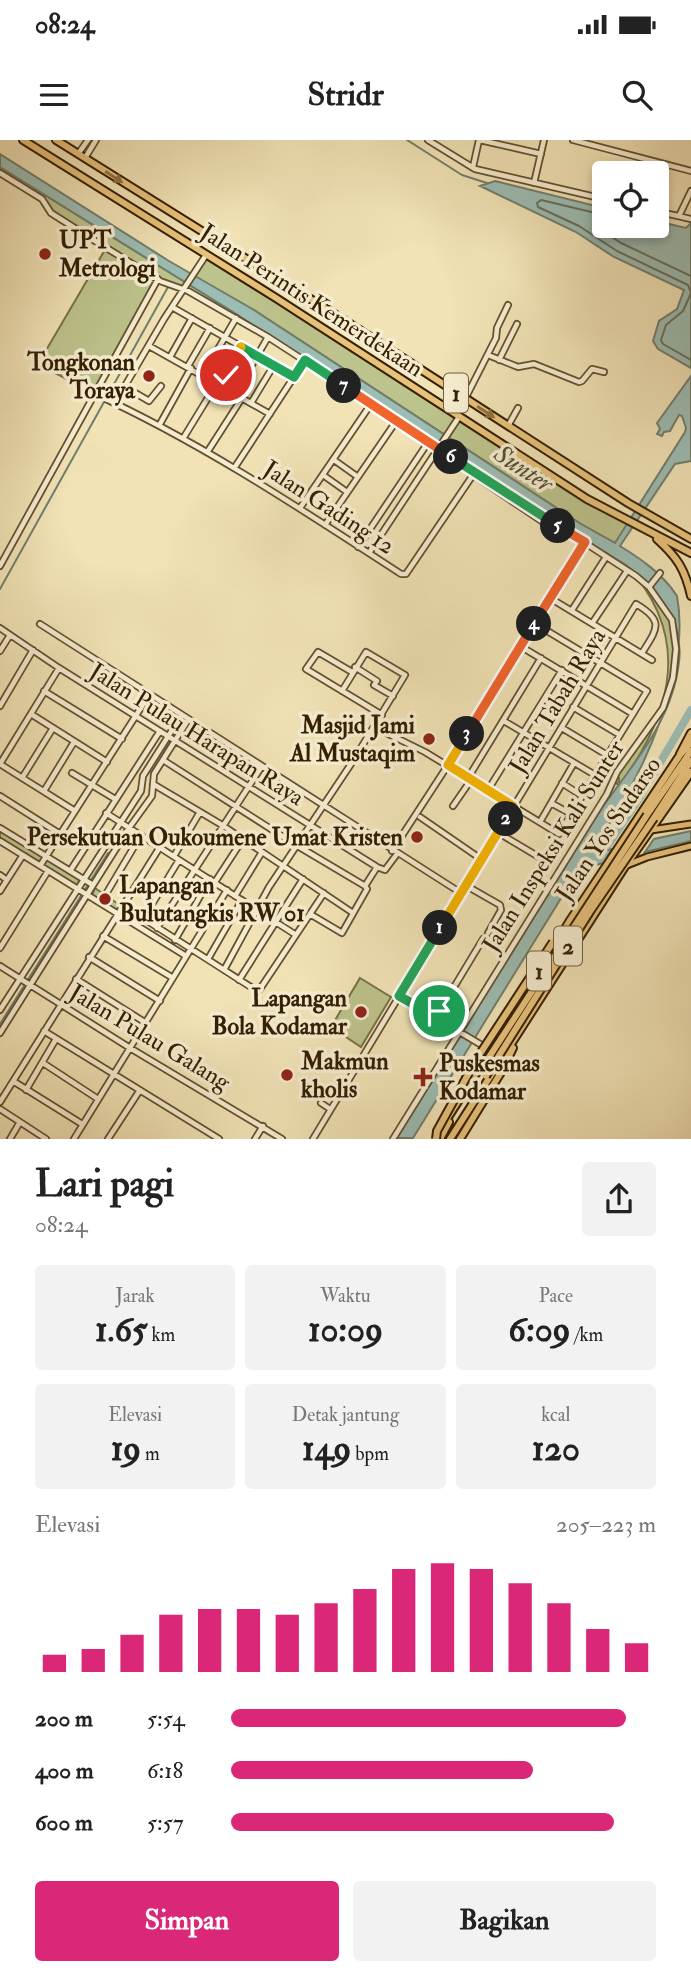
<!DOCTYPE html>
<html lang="id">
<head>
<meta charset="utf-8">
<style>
	body { margin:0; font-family:"IM FELL Double Pica",serif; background:#f2f2f2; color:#222; height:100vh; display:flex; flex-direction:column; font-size:26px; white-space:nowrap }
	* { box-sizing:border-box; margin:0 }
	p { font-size:23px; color:#767676 }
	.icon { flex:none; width:38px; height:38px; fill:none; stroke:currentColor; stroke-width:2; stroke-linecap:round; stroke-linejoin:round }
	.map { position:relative; height:999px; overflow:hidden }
	.details { display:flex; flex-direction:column; background:#fff; flex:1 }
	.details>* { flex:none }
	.tools { position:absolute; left:592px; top:21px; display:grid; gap:14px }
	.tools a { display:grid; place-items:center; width:77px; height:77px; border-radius:7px; background:#fff; box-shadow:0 4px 10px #0003; font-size:35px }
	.pin { position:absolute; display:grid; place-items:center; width:60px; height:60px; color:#fff; margin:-30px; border:4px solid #fff; border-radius:50%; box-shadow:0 2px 7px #0007 }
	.km { position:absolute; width:35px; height:35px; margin:-18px; border-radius:50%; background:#222; color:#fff; font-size:19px; line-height:35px; text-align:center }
	.round { display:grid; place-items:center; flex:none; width:74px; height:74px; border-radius:7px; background:#f2f2f2 }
	.overview { display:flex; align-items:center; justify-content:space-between; height:119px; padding:0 35px }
	h1 { font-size:38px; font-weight:800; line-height:52px }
	.figures { display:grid; grid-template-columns:repeat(3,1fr); gap:10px; height:119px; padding:7px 35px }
	.figures div { display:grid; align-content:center; border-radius:7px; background:#f2f2f2; text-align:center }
	.figures b { font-size:35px; font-weight:800 }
	.figures small { font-size:19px; font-weight:400 }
	.figures p { font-size:19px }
	.chart { height:196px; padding:14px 35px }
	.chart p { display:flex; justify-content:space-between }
	.chart svg { width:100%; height:126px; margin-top:7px; stroke:#db2777; stroke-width:6 }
	.action { display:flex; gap:14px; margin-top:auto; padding:14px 35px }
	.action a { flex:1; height:80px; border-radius:7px; background:#db2777; color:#fff; font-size:28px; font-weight:800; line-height:80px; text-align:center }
	.action a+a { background:#f2f2f2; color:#222 }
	ul { padding:0 35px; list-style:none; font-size:23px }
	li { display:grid; grid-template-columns:112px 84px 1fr; align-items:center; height:52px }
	li i { height:18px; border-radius:9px; background:#db2777 }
	.status { display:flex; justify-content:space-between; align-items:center; height:49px; padding:0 35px; background:#fff; direction:ltr }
	.status svg { height:19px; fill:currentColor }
	header { display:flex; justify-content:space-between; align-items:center; height:91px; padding:0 35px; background:#fff; font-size:32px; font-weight:800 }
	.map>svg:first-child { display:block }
	.green { fill:#bdc38c; stroke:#787148; stroke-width:2 }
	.water { fill:#9cbdb4; stroke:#727e6d; stroke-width:2 }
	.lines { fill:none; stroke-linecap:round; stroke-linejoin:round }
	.shore { stroke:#686e5c; stroke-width:2 }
	.stream { stroke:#727e6d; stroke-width:2 }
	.river { stroke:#9cbdb4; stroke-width:8 }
	.minor-casing { stroke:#635030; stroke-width:8 }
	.major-casing { stroke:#341f03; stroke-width:9 }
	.highway-casing { stroke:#341f03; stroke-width:10 }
	.minor { stroke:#f6edd0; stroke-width:4.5 }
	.major { stroke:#e8c27b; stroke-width:5 }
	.highway { stroke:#e8c27b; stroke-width:6 }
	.highway-bridge-casing { stroke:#341f03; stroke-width:10; stroke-linecap:butt }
	.highway-bridge { stroke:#e8c27b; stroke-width:6 }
	.oneway { fill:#8e703f }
	.split-1-casing { stroke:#fff; stroke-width:14 }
	.split-2-casing { stroke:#fff; stroke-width:14 }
	.split-3-casing { stroke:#fff; stroke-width:14 }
	.split-4-casing { stroke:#fff; stroke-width:14 }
	.split-5-casing { stroke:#fff; stroke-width:14 }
	.split-6-casing { stroke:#fff; stroke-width:14 }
	.split-7-casing { stroke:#fff; stroke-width:14 }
	.split-8-casing { stroke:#fff; stroke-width:14 }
	.split-9-casing { stroke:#fff; stroke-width:14 }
	.split-1 { stroke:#22a559; stroke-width:9 }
	.split-2 { stroke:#f5b400; stroke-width:9 }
	.split-3 { stroke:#f5b400; stroke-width:9 }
	.split-4 { stroke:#f0652b; stroke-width:9 }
	.split-5 { stroke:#f0652b; stroke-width:9 }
	.split-6 { stroke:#22a559; stroke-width:9 }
	.split-7 { stroke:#f0652b; stroke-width:9 }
	.split-8 { stroke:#22a559; stroke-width:9 }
	.split-9 { stroke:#f5b400; stroke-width:9 }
	.poi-dot { fill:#8f2418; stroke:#f6edd0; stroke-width:2.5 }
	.labels { text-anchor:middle; stroke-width:7; stroke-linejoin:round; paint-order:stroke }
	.shield { fill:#f6edd0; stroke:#6e5d40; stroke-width:2 }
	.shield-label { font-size:23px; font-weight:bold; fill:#341f03 }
	.poi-label { font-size:24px; font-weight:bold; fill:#341f03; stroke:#f6edd0; text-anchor:start }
	.street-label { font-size:24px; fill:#341f03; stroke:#f6edd0 }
	.water-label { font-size:26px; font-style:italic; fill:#534e38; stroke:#f6edd0 }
</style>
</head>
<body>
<div class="status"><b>08:24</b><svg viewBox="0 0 49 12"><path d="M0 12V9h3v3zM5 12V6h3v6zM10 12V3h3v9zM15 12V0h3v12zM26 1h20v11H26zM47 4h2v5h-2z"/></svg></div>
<header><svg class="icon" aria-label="menu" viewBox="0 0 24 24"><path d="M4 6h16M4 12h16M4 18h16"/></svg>Stridr<svg class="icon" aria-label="search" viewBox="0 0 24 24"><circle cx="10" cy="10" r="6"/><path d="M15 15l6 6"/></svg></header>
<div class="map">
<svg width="691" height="999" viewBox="0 0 691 999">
	<rect width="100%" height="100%" fill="#f1e3b6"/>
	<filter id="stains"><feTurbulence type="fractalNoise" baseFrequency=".00286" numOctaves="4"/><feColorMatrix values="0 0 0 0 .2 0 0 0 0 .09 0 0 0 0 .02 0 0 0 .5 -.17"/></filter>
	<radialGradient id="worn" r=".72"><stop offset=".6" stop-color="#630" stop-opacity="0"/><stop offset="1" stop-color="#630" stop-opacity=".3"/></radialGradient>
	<path class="green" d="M0 27 238 175 626 425C691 494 675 570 619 646L616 643 619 642V638H614L659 573 671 547 676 515 674 487 649 447 308 222 188 151 158 139 93 253 38 224 106 108 51 73 44 62 0 33Z
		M206 115 587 359 630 382 615 403 581 384 254 170 192 135Z
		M0 690 43 717 40 722 0 698Z
		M47 719 80 739 77 745 43 725Z
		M95 748 121 766 118 771 92 755Z
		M360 838 391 857 361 907 331 887Z"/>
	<path class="water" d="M0 14 169 121 254 170 581 384 615 403 685 292 686 288 682 276 679 275 670 291 664 292 662 296 657 294 660 289 657 283 691 236V321L675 324 620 406C641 419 663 434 677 456 691 532 643 634 602 695L597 712 612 709 604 723 584 728 576 734 413 998H396C461 893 523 786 591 683 625 633 672 586 679 522 684 480 657 448 626 425L473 331 238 175 0 27Z
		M495 41 604 68V86H656V81L686 88 691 83V228L658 209 653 201 659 181 677 169 684 150 614 117 576 92 480 46Z
		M691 691V701L645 712 654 699Z"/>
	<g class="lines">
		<path class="shore" d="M604 75 541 60 537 63 538 67 579 86 617 111 688 145 691 153 683 171 666 185 661 200 663 204 691 220
			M604 83 600 85V89L621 103 691 136"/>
		<path class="stream" d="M407 0 462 35 487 43
			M0 449 168 147
			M0 884 108 713"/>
		<path class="river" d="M588 714 608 705 640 657 691 570"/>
		<defs>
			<path id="minor" d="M428 0 475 29 604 59
				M480 0 541 14
				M573 0 691 31
				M78 14 88 0
				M85 18 96 0
				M473 27 479 0
				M0 33 42 59 51 73 92 99 160 141 188 151 268 197 636 436 649 447 672 480 676 509 673 538 663 568 617 632 607 654 393 999
				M534 43 544 0
				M656 71 691 79
				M679 76 691 51
				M172 167 294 237
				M149 206 270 274
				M488 215 518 227 534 224 579 242 582 241 592 229 604 232
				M170 217 192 178
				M499 220 517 184
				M188 226 210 188
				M203 235 236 178
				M220 245 242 206
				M125 247 149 261 161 246
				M93 253C202 303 301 369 401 434H406L475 332
				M235 254 268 197
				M465 259 496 198 497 188 508 165
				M115 263 164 179 206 115
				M251 263 274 225
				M160 284 191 228
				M508 286 518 268
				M184 297 217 243
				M208 311 242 258
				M334 320 358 337
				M235 327 305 220
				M472 334 546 384 555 386
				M323 335 347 352
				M300 368 371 264
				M325 385 397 280
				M358 407 429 301
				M369 413 459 277
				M0 426 158 139
				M649 447 660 433
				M550 458 652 520
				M572 470 606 417
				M593 482 627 431
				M40 484 461 753
				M0 488 59 528 377 727
				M520 506 633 574
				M0 511 10 495
				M355 527 377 541 374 545 393 556
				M59 528 0 624 75 671
				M352 532 318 512 306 529 382 575
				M44 551 122 599
				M0 566 33 510
				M573 567 620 595
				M31 574 107 622
				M504 581 595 635
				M374 587 425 612 559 694 647 551 534 483
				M562 588 607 615
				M163 620 296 705 365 746
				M72 633 115 659
				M22 638 53 588
				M468 638 541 518
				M562 643 582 656
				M153 644 222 685 353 773
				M488 650 562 530
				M44 651 74 602
				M0 656 60 694
				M551 663 571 674
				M453 666 471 640
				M106 673 296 795
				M420 677 481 719
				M540 682 574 623
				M0 688 93 745
				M497 692 544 720
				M0 701 186 816
				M392 711 448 625 585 402
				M174 716 200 672
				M40 726 149 555
				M70 731 160 591
				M0 735 7 740
				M215 742 243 699
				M465 745 500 765 501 770 488 793
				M0 751 23 715
				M106 754 141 695
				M235 756 262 712
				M124 766 257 851 260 849 324 753
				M310 774 342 793 367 749 365 746 377 727 385 730 397 714
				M143 779 179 720
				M157 788 262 626
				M103 796 173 838
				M175 800 210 739
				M0 808 48 731
				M89 817 160 861
				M208 819 242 760
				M0 826 130 908 282 999
				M224 830 269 747 353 621 405 535 366 512 342 551
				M76 839 146 883
				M239 840 303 739
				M399 856 485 907
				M0 870 141 651 143 636 181 576
				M436 877 483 799
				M44 891 219 999
				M0 893 129 688 152 656 154 634 188 580
				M43 923 98 959
				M13 941 82 984
				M26 950 56 899
				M0 962 160 707
				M321 963 330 969
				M0 969 46 999
				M10 999 20 982
				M74 999 227 750
				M108 999 140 950
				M255 999 263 986
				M313 999 636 464C665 481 657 489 642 513"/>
			<path id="major" d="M651 690 691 684
				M627 725 647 717 691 706"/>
			<path id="highway" d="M23 0 276 158 587 359 691 413
				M56 0 344 180 628 363 691 399
				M657 399C677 417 685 429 691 456
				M680 614 691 593
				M647 675 691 611
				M654 678 691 621
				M511 879 569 782 680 615 691 602
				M443 985 505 888
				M440 999 449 982
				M450 999 624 728 691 632
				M460 999 500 934 513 908"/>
		</defs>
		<use href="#minor" class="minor-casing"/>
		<use href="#major" class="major-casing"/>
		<use href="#highway" class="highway-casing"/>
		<use href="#minor" class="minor"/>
		<use href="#major" class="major"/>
		<use href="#highway" class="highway"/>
		<defs>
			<path id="highway-bridge" d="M480 931 647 675
				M486 936 591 770 654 678
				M436 999 437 991 476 920 553 802"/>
		</defs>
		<use href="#highway-bridge" class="highway-bridge-casing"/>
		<use href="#highway-bridge" class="highway-bridge"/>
	</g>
	<defs><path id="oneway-solid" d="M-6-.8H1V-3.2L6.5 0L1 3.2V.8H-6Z" transform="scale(1.75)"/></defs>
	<g class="oneway">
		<use href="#oneway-solid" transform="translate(114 37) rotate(33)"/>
		<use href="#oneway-solid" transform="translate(486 272) rotate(33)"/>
	</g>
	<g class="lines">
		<defs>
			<path id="split-1" d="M439 871 436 877 399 856 440 788"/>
			<path id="split-2" d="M440 788 506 679"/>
			<path id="split-3" d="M467 594 448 625 513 666 506 679"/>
			<path id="split-4" d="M467 594 534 484"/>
			<path id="split-5" d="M534 484 585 402 558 386"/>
			<path id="split-6" d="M451 317 558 386"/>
			<path id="split-7" d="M344 246 451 317"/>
			<path id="split-8" d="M241 207 294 237 305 220 344 246"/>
			<path id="split-9" d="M226 235 241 207"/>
		</defs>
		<use href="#split-1" class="split-1-casing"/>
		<use href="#split-2" class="split-2-casing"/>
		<use href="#split-3" class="split-3-casing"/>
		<use href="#split-4" class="split-4-casing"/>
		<use href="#split-5" class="split-5-casing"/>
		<use href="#split-6" class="split-6-casing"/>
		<use href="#split-7" class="split-7-casing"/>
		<use href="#split-8" class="split-8-casing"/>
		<use href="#split-9" class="split-9-casing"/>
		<use href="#split-1" class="split-1"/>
		<use href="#split-2" class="split-2"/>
		<use href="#split-3" class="split-3"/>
		<use href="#split-4" class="split-4"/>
		<use href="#split-5" class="split-5"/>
		<use href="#split-6" class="split-6"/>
		<use href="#split-7" class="split-7"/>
		<use href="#split-8" class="split-8"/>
		<use href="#split-9" class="split-9"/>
	</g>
	<g class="poi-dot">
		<circle cx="45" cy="114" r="7"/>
		<circle cx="149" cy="236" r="7"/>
		<circle cx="429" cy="599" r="7"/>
		<circle cx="417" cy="697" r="7"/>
		<circle cx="105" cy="759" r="7"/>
		<circle cx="361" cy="872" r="7"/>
		<circle cx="287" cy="935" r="7"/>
		<path d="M419.5 926.5h7v7h7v7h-7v7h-7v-7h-7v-7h7z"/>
	</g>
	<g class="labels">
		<g class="shield">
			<rect x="444" y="233.5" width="24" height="39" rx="5"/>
			<rect x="554" y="786.5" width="28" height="39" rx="5"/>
			<rect x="527" y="811.5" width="24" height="39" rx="5"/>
		</g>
		<g class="shield-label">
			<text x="456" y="261">1</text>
			<text x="568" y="814">2</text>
			<text x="539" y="839">1</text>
		</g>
		<g class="poi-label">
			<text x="59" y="108">UPT<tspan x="59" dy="28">Metrologi</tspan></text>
			<text x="135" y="230" text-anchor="end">Tongkonan<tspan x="135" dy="28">Toraya</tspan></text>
			<text x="415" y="593" text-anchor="end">Masjid Jami<tspan x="415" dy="28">Al Mustaqim</tspan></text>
			<text x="403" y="705" text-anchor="end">Persekutuan Oukoumene Umat Kristen</text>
			<text x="119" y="753">Lapangan<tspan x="119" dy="28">Bulutangkis RW 01</tspan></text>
			<text x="347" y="866" text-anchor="end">Lapangan<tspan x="347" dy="28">Bola Kodamar</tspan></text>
			<text x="301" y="929">Makmun<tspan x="301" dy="28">kholis</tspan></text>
			<text x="439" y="931">Puskesmas<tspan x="439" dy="28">Kodamar</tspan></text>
		</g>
		<g class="street-label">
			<text transform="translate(312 160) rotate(33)" y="8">Jalan Perintis Kemerdekaan</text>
			<text transform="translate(329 367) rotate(33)" y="8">Jalan Gading 12</text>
			<text transform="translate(557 561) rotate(-59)" y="8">Jalan Tabah Raya</text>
			<text transform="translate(197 594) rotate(32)" y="8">Jalan Pulau Harapan Raya</text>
			<text transform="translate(608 689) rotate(-56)" y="8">Jalan Yos Sudarso</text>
			<text transform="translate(553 706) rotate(-58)" y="8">Jalan Inspeksi Kali Sunter</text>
			<text transform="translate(150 897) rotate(31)" y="8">Jalan Pulau Galang</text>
		</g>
		<g class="water-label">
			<text transform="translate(524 328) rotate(33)" y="9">Sunter</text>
		</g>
	</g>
	<rect width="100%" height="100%" filter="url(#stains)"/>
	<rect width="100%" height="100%" fill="url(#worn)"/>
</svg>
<div class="tools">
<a><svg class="icon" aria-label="locate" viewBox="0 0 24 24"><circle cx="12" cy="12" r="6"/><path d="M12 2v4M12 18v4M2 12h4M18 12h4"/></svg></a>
</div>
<div class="pin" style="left:439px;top:871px;background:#1e9e55"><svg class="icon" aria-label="arrive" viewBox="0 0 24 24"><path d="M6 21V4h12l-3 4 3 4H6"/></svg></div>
<div class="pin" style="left:226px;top:235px;background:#d93025"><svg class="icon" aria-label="check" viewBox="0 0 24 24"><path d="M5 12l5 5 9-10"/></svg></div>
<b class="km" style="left:440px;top:788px">1</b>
<b class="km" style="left:506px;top:679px">2</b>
<b class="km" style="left:467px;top:594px">3</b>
<b class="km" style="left:534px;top:484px">4</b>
<b class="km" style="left:558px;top:386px">5</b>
<b class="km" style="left:451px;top:317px">6</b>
<b class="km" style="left:344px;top:246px">7</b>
</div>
<section class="details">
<div class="overview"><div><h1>Lari pagi</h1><p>08:24</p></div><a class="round"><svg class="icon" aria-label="share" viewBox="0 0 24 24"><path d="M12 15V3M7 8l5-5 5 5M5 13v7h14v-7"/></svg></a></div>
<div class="figures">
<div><p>Jarak</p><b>1.65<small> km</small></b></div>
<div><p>Waktu</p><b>10:09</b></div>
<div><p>Pace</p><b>6:09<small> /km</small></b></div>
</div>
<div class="figures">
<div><p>Elevasi</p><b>19<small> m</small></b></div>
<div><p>Detak jantung</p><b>149<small> bpm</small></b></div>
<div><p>kcal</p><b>120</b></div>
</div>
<div class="chart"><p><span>Elevasi</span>205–223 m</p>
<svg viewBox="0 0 160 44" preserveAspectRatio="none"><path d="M5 44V38M15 44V36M25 44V31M35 44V24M45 44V22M55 44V22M65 44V24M75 44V20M85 44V15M95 44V8M105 44V6M115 44V8M125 44V13M135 44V20M145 44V29M155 44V34"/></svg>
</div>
<ul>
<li><b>200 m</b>5:54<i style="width:93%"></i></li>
<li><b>400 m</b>6:18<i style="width:71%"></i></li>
<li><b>600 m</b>5:57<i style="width:90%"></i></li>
</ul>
<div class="action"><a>Simpan</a><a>Bagikan</a></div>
</section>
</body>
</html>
